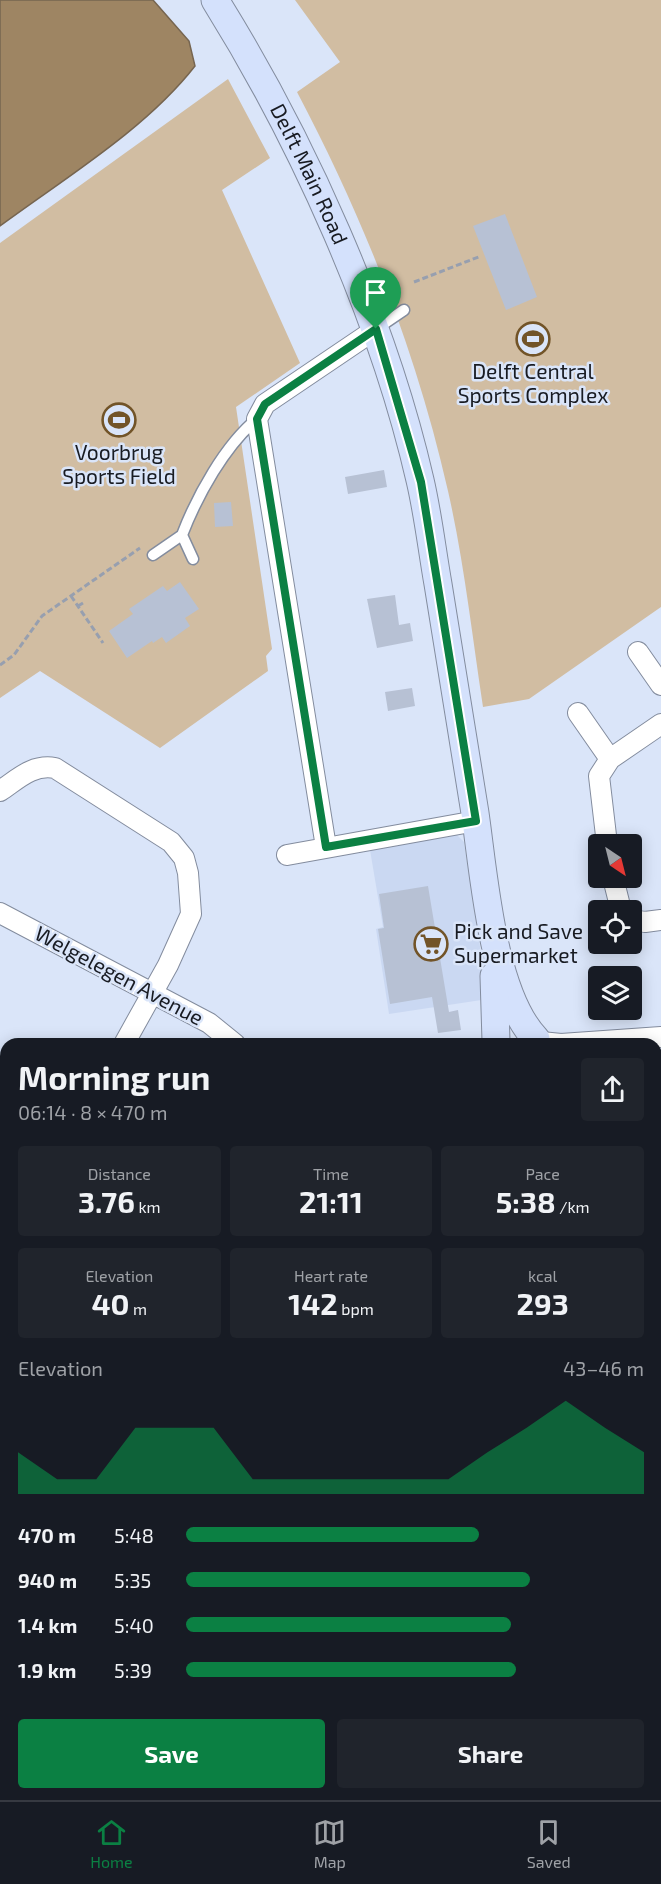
<!DOCTYPE html>
<html lang="en">
<head>
<meta charset="utf-8">
<style>
	body { margin:0; font-family:"Exo 2",sans-serif; background:#20242c; color:#f1f3f6; height:100vh; display:flex; flex-direction:column; font-size:22px; white-space:nowrap }
	* { box-sizing:border-box; margin:0 }
	p { font-size:20px; color:#9ea1a6 }
	.icon { flex:none; width:33px; height:33px; fill:none; stroke:currentColor; stroke-width:2; stroke-linecap:round; stroke-linejoin:round }
	.map { position:relative; flex:1; overflow:hidden }
	.details { position:absolute; left:0px; top:1038px; width:662px; height:762px; display:flex; flex-direction:column; background:#171b24; border-radius:18px 18px 0 0; box-shadow:0 3px 15px #0003 }
	.details>* { flex:none }
	.needle { width:39px; rotate:145deg }
	.controls { position:absolute; left:588px; top:834px; display:grid; gap:12px }
	.controls a { display:grid; place-items:center; width:54px; height:54px; border-radius:6px; background:#171b24; box-shadow:0 3px 15px #0003; font-size:30px }
	.pin { position:absolute; display:grid; place-items:center; width:51px; height:51px; color:#fff; margin:-62px -26px; border-radius:50% 50% 50% 0; rotate:-45deg; box-shadow:0 0 6px #0007 }
	.pin .icon { rotate:45deg }
	.round { display:grid; place-items:center; flex:none; width:63px; height:63px; border-radius:6px; background:#20242c }
	.headline { display:flex; align-items:center; justify-content:space-between; height:102px; padding:0 18px }
	h1 { font-size:33px; font-weight:700; line-height:45px }
	.metrics { display:grid; grid-template-columns:repeat(3,1fr); gap:9px; height:102px; padding:6px 18px }
	.metrics div { display:grid; align-content:center; border-radius:6px; background:#20242c; text-align:center }
	.metrics b { font-size:30px; font-weight:700 }
	.metrics small { font-size:16px; font-weight:400 }
	.metrics p { font-size:16px }
	.chart { height:168px; padding:12px 18px }
	.chart p { display:flex; justify-content:space-between }
	.chart svg { width:100%; height:108px; margin-top:6px; fill:#0b8043; opacity:.7 }
	.cta { display:flex; gap:12px; margin-top:auto; padding:12px 18px }
	.cta a { flex:1; height:69px; border-radius:6px; background:#0b8043; color:#fff; font-size:24px; font-weight:700; line-height:69px; text-align:center }
	.cta a+a { background:#20242c; color:#f1f3f6 }
	ul { padding:0 18px; list-style:none; font-size:20px }
	li { display:grid; grid-template-columns:96px 72px 1fr; align-items:center; height:45px }
	li i { height:15px; border-radius:8px; background:#0b8043 }
	.tab-bar { display:flex; justify-content:space-around; align-items:center; height:84px; border-top:2px solid #363941; background:#171b24; font-size:16px; color:#9ea1a6 }
	.tab-bar a { display:grid; justify-items:center; gap:3px }
	.tab-bar .current { color:#0b8043 }
	.map>svg:first-child { display:block }
	.built { fill:#cad8f2 }
	.green { fill:#d1bda2 }
	.water { fill:#9e8563; stroke:#766550; stroke-width:1.5 }
	.building { fill:#b7c1d4 }
	.lines { fill:none; stroke-linecap:round; stroke-linejoin:round }
	.lane-casing { stroke:#838c9e; stroke-width:13 }
	.street-casing { stroke:#838c9e; stroke-width:22 }
	.secondary-casing { stroke:#838c9e; stroke-width:29 }
	.path { stroke:#979faf; stroke-width:3; stroke-dasharray:6 3; stroke-linecap:butt }
	.lane { stroke:#fff; stroke-width:10 }
	.street { stroke:#fff; stroke-width:20 }
	.secondary { stroke:#d4e1fc; stroke-width:27 }
	.route-casing { stroke:#fff; stroke-width:12 }
	.route { stroke:#0b8043; stroke-width:8 }
	.labels { text-anchor:middle; stroke-width:5; stroke-linejoin:round; paint-order:stroke }
	.street-label { font-size:21px; fill:#181b22; stroke:#dae5f9 }
	.poi-label { font-size:21px; fill:#181b22; stroke:#dae5f9 }
</style>
</head>
<body>
<div class="map">
<svg width="661" height="1800" viewBox="0 0 661 1800">
	<rect width="100%" height="100%" fill="#dae5f9"/>
	<path class="built" d="M455 833 464 842 488 999 389 1014 376 929 383 927 369 844Z"/>
	<path class="green" d="M295 0H661V607L529 699 483 707C472 635 464 561 448 491 416 350 364 219 297 92L340 62Z
		M228 79 270 158 222 190 300 363 236 407 272 649 266 656 268 671 160 748 40 671 0 698V243Z"/>
	<path class="water" d="M0 0H153L189 41 195 66C146 129 65 178 0 226Z"/>
	<path class="building" d="M505 214 537 297 506 310 473 226Z
		M384 470 387 487 348 494 345 477Z
		M231 502 233 526 215 527 214 503Z
		M180 582 199 609 185 618 190 626 166 643 162 637 153 643 152 641 127 658 109 631 133 614 129 609 163 586 167 591Z
		M395 595 399 625 410 623 413 641 377 648 367 599Z
		M412 688 415 706 388 711 385 692Z
		M428 886 449 1012 458 1010 461 1030 438 1033 432 997 390 1004 378 929 384 928 379 894Z"/>
	<g class="lines">
		<defs>
			<path id="lane" d="M376 329 404 310
				M153 555 182 535
				M193 559 182 535C197 496 225 445 257 419
				M656 1358 661 1359
				M656 1625H661"/>
			<path id="street" d="M638 652 661 685
				M578 713 610 759
				M0 791C18 779 32 764 55 768L171 842 184 858 188 873 191 914 168 965 124 1044
				M607 844 599 776 610 759 661 724
				M326 847 257 419 265 404 376 329
				M287 855 476 821
				M613 878 621 910
				M0 913 209 1023 235 1044
				M632 920 645 922 661 920
				M541 1042 561 1044 661 1037
				M0 1076 6 1079
				M0 1270 6 1259
				M0 1501 6 1500
				M0 1649H6
				M116 1794 117 1800
				M236 1794 237 1800
				M353 1794 354 1800
				M472 1794 473 1800"/>
			<g id="secondary">
				<path id="s1" d="M215 0C303 141 383 319 420 480 428 514 432 550 438 584 450 660 462 736 475 813 484 875 492 993 536 1039"/>
				<path d="M494 976 496 1041"/>
				<path d="M628 1794 629 1800"/>
			</g>
		</defs>
		<use href="#lane" class="lane-casing"/>
		<use href="#street" class="street-casing"/>
		<use href="#secondary" class="secondary-casing"/>
		<path class="path" d="M414 282 481 256
			M71 596 103 643
			M78 606 83 603
			M0 665 14 655 42 616 140 548"/>
		<use href="#lane" class="lane"/>
		<use href="#street" class="street"/>
		<use href="#secondary" class="secondary"/>
	</g>
	<g class="lines">
		<defs>
			<path id="route" d="M376 329 421 482 476 821 326 847 257 419 265 404Z"/>
		</defs>
		<use href="#route" class="route-casing"/>
		<use href="#route" class="route"/>
	</g>
	<defs>
		<symbol id="stadium-ring" viewBox="-11 -11 22 22"><circle r="9.5" fill="#dae5f9" stroke="#725428" stroke-width="1.5"/><path d="M0-5a6.5 5 0 1 0 0 10a6.5 5 0 1 0 0-10ZM-3.5-1.8h7v3.6h-7Z" fill="#725428"/></symbol>
		<symbol id="supermarket-ring" viewBox="-11 -11 22 22"><circle r="9.5" fill="#dae5f9" stroke="#725428" stroke-width="1.5"/><path d="M-6-5.5h2.5l.6 2H6L4.5 2H-2.5L-4.4-4H-6ZM-1.5 3.2a1.3 1.3 0 1 0 .1 0ZM3 3.2a1.3 1.3 0 1 0 .1 0Z" fill="#725428"/></symbol>
	</defs>
	<g fill-rule="evenodd">
		<use href="#stadium-ring" x="514" y="320" width="38" height="38"/>
		<use href="#stadium-ring" x="100" y="401" width="38" height="38"/>
		<use href="#supermarket-ring" x="412" y="925" width="38" height="38"/>
	</g>
	<g class="labels">
		<g class="street-label">
			<text dy="7" stroke="none"><textPath href="#s1" startOffset="198">Delft Main Road</textPath></text>
			<text transform="translate(119 976) rotate(28)" y="7">Welgelegen Avenue</text>
		</g>
		<g class="poi-label">
			<text x="533" y="379">Delft Central<tspan x="533" dy="24">Sports Complex</tspan></text>
			<text x="119" y="460">Voorbrug<tspan x="119" dy="24">Sports Field</tspan></text>
			<text x="454" y="939" text-anchor="start">Pick and Save<tspan x="454" dy="24">Supermarket</tspan></text>
		</g>
	</g>
</svg>
<div class="controls">
<a><svg class="needle" viewBox="-14 -14 28 28"><path d="M0-13l5 13h-10z" fill="#e53935"/><path d="M0 13l5-13h-10z" fill="#9ea1a6"/></svg></a>
<a><svg class="icon" aria-label="locate" viewBox="0 0 24 24"><circle cx="12" cy="12" r="6"/><path d="M12 2v4M12 18v4M2 12h4M18 12h4"/></svg></a>
<a><svg class="icon" aria-label="layers" viewBox="0 0 24 24"><path d="M12 4l9 5-9 5-9-5zM3 14l9 5 9-5"/></svg></a>
</div>
<div class="pin" style="left:376px;top:329px;background:#1e9e55"><svg class="icon" aria-label="arrive" viewBox="0 0 24 24"><path d="M6 21V4h12l-3 4 3 4H6"/></svg></div>
<section class="details">
<div class="headline"><div><h1>Morning run</h1><p>06:14 · 8 × 470 m</p></div><a class="round"><svg class="icon" aria-label="share" viewBox="0 0 24 24"><path d="M12 15V3M7 8l5-5 5 5M5 13v7h14v-7"/></svg></a></div>
<div class="metrics">
<div><p>Distance</p><b>3.76<small> km</small></b></div>
<div><p>Time</p><b>21:11</b></div>
<div><p>Pace</p><b>5:38<small> /km</small></b></div>
</div>
<div class="metrics">
<div><p>Elevation</p><b>40<small> m</small></b></div>
<div><p>Heart rate</p><b>142<small> bpm</small></b></div>
<div><p>kcal</p><b>293</b></div>
</div>
<div class="chart"><p><span>Elevation</span>43–46 m</p>
<svg viewBox="0 0 160 44" preserveAspectRatio="none"><path d="M0 44V27L10 38L20 38L30 17L40 17L50 17L60 38L70 38L80 38L90 38L100 38L110 38L120 27L130 17L140 6L150 17L160 27V44z"/></svg>
</div>
<ul>
<li><b>470 m</b>5:48<i style="width:64%"></i></li>
<li><b>940 m</b>5:35<i style="width:75%"></i></li>
<li><b>1.4 km</b>5:40<i style="width:71%"></i></li>
<li><b>1.9 km</b>5:39<i style="width:72%"></i></li>
</ul>
<div class="cta"><a>Save</a><a>Share</a></div>
</section>
</div>
<nav class="tab-bar">
<a class="current"><svg class="icon" aria-label="home" viewBox="0 0 24 24"><path d="M3 11l9-7 9 7M6 9v11h12V9"/></svg>Home</a>
<a><svg class="icon" aria-label="map" viewBox="0 0 24 24"><path d="M3 6l6-2 6 2 6-2v14l-6 2-6-2-6 2zM9 4v14M15 6v14"/></svg>Map</a>
<a><svg class="icon" aria-label="saved" viewBox="0 0 24 24"><path d="M7 4h10v16l-5-4-5 4z"/></svg>Saved</a>
</nav>
</body>
</html>
